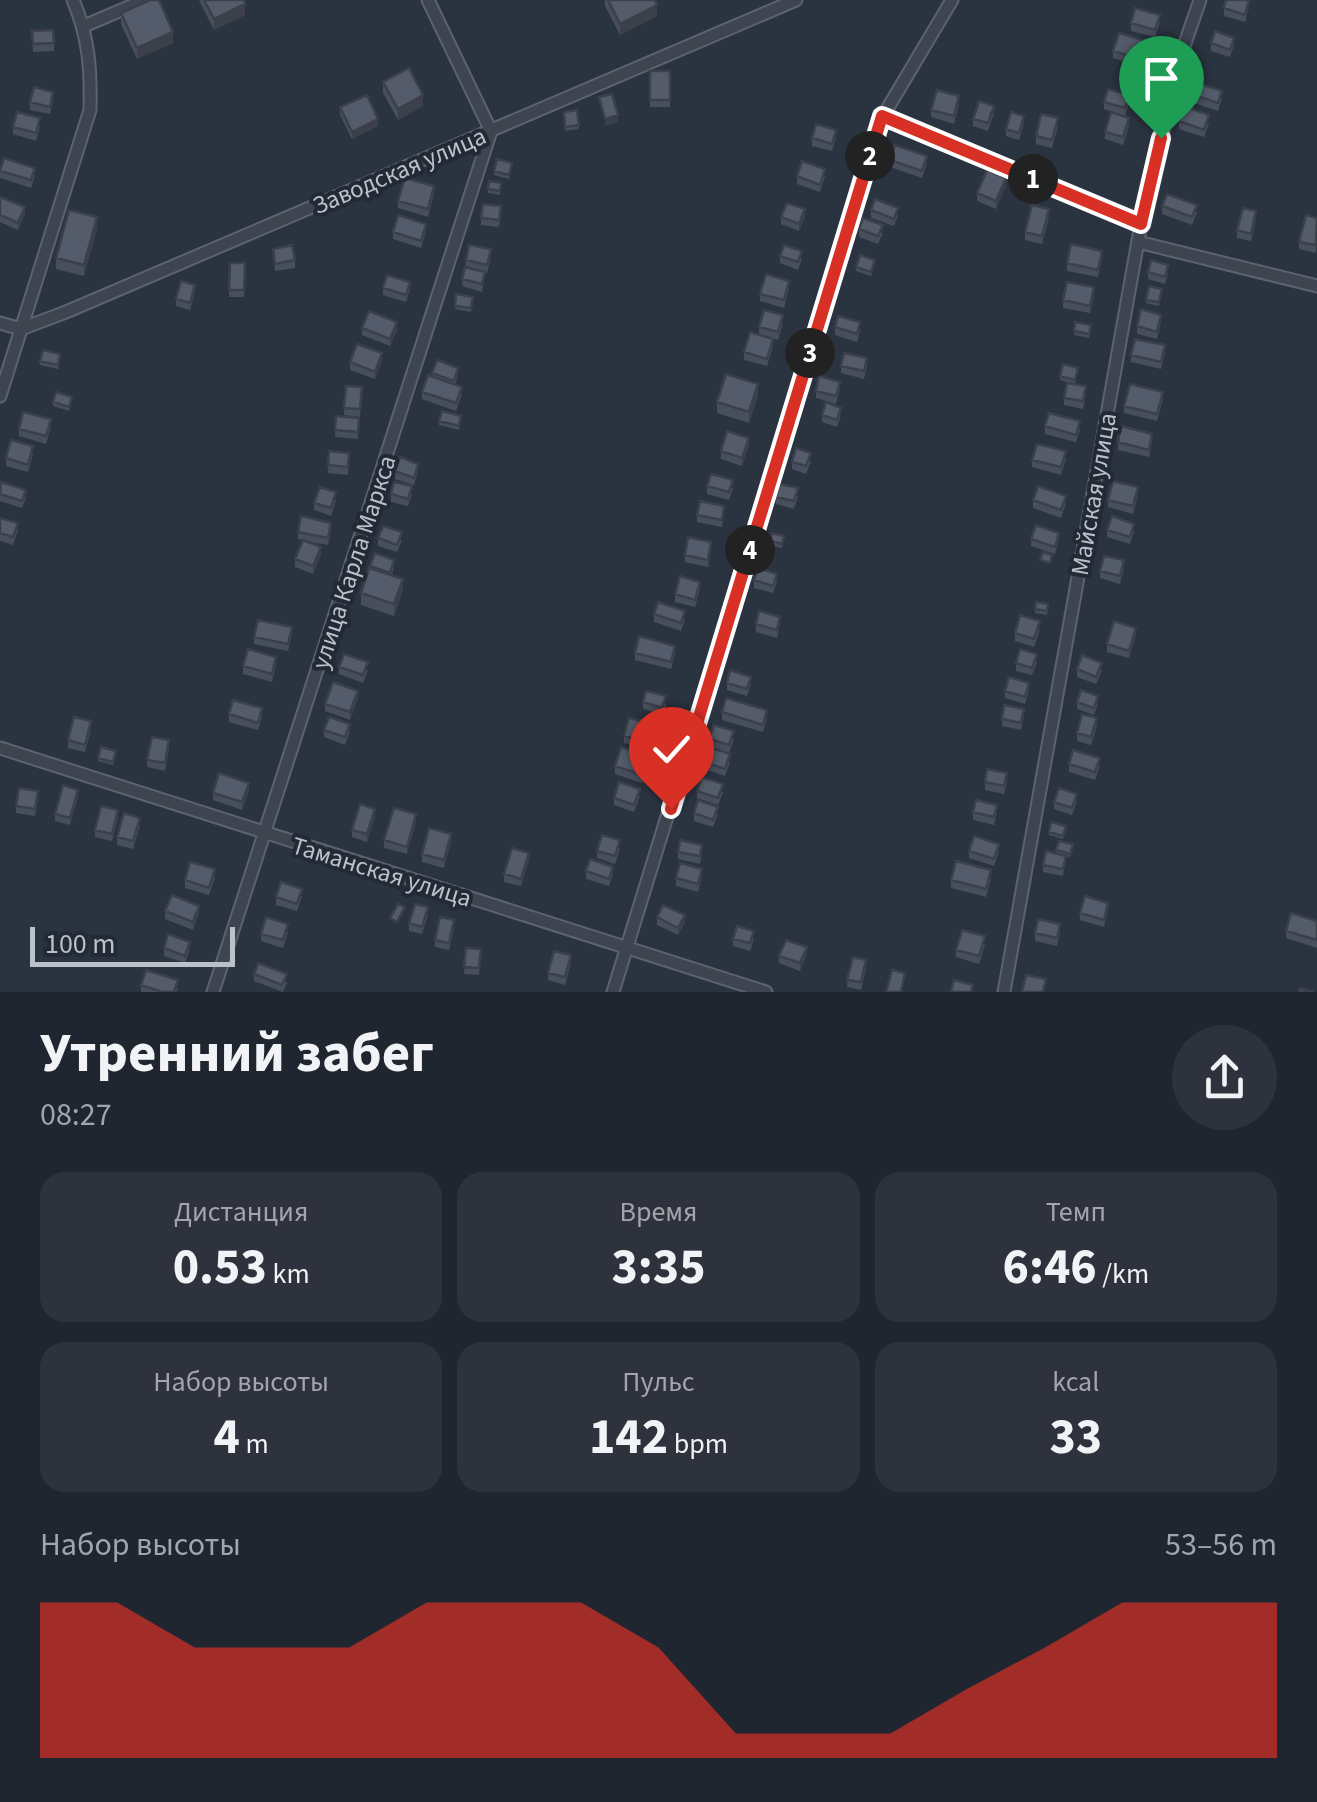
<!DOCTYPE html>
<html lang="ru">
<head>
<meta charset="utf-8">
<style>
	body { margin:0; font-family:"Source Sans 3",sans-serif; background:#2d323c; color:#f1f3f6; height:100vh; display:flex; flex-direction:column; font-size:38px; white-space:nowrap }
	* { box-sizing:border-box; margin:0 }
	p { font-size:32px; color:#a2a5ab }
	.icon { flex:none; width:55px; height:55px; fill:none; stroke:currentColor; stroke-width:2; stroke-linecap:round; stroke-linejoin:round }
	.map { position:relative; height:992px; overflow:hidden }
	.panel { display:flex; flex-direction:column; background:#202630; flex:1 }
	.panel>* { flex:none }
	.scale { position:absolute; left:30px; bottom:25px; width:205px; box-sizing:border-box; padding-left:10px; border:5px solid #bbc1ca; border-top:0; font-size:28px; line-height:35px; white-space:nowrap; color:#bbc1ca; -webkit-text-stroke:8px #232a36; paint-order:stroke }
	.pin { position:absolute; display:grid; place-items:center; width:85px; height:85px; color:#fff; margin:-102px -42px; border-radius:50% 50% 50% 0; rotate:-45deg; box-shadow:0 0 10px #0007 }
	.pin .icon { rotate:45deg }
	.km { position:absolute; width:50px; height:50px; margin:-25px; border-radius:50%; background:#222; color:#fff; font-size:28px; line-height:50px; text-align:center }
	.round { display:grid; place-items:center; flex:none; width:105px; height:105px; border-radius:52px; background:#2d323c }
	.headline { display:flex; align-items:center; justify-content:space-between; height:170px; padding:0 40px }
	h1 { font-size:55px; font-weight:700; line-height:75px }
	.metrics { display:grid; grid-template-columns:repeat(3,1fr); gap:15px; height:170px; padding:10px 40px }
	.metrics div { display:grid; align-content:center; border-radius:25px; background:#2d323c; text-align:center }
	.metrics b { font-size:50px; font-weight:700 }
	.metrics small { font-size:28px; font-weight:400 }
	.metrics p { font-size:28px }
	.chart { height:280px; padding:20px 40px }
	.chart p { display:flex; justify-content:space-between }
	.chart svg { width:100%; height:180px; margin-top:10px; fill:#d93025; opacity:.7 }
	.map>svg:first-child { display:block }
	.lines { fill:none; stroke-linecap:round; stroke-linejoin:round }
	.street-casing { stroke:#5c636e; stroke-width:15 }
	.street { stroke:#3e4550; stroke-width:11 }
	.wall { fill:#484f5c }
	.shaded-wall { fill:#3b404b }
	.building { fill:#545c6b; stroke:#3b404b; stroke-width:2.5 }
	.route-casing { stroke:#fff; stroke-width:20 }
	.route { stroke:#d93025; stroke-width:12 }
	.labels { text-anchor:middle; stroke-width:8; stroke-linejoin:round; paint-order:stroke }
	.street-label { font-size:25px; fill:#bbc1ca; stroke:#232a36 }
</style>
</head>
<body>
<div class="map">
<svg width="1317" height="992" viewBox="0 0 1317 992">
	<rect width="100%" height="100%" fill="#2a3340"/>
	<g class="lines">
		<defs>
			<path id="street" d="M84 26 145 0
				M883 116 1141 224
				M1138 242 1317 286
				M0 323 21 329 66 312 796 0
				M0 396 90 110C91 70 89 37 73 0
				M0 748 766 992
				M213 992 491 131 428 0
				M613 992 883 116 952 0
				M1004 992 1141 224 1182 52 1200 0"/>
		</defs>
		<use href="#street" class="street-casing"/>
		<use href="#street" class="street"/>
	</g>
	<path class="wall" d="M199 0H244L245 15 214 30Z
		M605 0H655L657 16 620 35 605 6Z
		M1249 7 1245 22 1224 16V8Z
		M121 13 173 43 137 59 121 24Z
		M1160 22 1155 37 1131 31V23Z
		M32 31 54 43V51L33 52Z
		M1211 43 1234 45 1230 57 1211 51Z
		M1153 50 1148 69 1113 58V51Z
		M650 71H670V107H650Z
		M383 82 423 106 398 120 383 93Z
		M1191 94 1222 98 1218 111 1191 102Z
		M53 99 50 114 30 110V102Z
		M1104 102H1129L1125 116 1104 109Z
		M959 104 954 124 931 117V110Z
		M340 107 378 126 352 139 340 115Z
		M577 110 579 129 565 131 564 112Z
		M994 113 988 131 973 126V119Z
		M1179 121 1209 123 1204 137 1179 129Z
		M1024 123 1019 140 1006 136V129Z
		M1129 125 1123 145 1105 139V132Z
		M40 126 36 141 13 134V127Z
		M1058 126 1052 148 1036 144V136Z
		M836 137 832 151 812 146V138Z
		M890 160 927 163 922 178 890 167Z
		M512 167 509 179 494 175V171Z
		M0 168 35 175 31 188 0 178Z
		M797 176H825L820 192 797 184Z
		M501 183 500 195 488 193V189Z
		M1006 185 996 209 977 201V193Z
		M434 193 428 217 398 208V201Z
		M0 197 25 214 18 230 0 222Z
		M1162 206 1197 212 1192 225 1162 214Z
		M871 210 898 215 894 226 871 218Z
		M501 214 499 227 481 225V218Z
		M781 217H805L799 231 781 224Z
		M1049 217 1042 244 1025 240V232Z
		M1317 218 1316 253 1299 249V242Z
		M1256 219 1251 241 1237 238V230Z
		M97 228 84 276 56 269V258Z
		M859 229 883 233 878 244 859 237Z
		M426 231 421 248 393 239V232Z
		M273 249 295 260V268L275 271Z
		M780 256 802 258 798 270 780 263Z
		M491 257 487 273 485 272 482 292 462 286 466 260Z
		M1102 258 1098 277 1067 271V263Z
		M230 263H245L244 297H229Z
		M875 264 871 276 856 271V267Z
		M1148 272 1168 273 1165 284 1148 279Z
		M383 288 410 289 406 302 383 295Z
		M789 288 784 308 760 301V294Z
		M195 292 190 310 176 306V299Z
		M1162 292 1159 306 1146 303V300Z
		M456 294 473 297 471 312 455 309Z
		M1094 295 1090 313 1063 308V300Z
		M1075 322 1091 329 1089 338 1074 335Z
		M1161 322 1157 339 1137 334V326Z
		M783 323 778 340 759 334V327Z
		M835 327 860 330 857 342 835 335Z
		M362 328 397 330 390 346 362 335Z
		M773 346 767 366 744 360V352Z
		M1165 353 1161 369 1131 362V355Z
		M60 358 58 369 40 365V361Z
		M382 361 375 379 350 370V362Z
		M841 366H867L864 379 841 373Z
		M1078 371 1075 384 1060 380V376Z
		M432 373 458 375 455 385 462 394 456 411 422 399V392L432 377Z
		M346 386 362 387 360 417 344 415Z
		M840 389 836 404 816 398V391Z
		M1086 394 1083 409 1064 405V398Z
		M758 395 749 423 717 413V402Z
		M1163 399 1157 421 1124 413V406Z
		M72 400 69 411 53 406V402Z
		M822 415H841L837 427 822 422Z
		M336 416 359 418 358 439 335 437Z
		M461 420 459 430 439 425V421Z
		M51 426 46 444 19 436V429Z
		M1045 426 1080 429 1076 442 1045 434Z
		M1152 441 1149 457 1118 450V442Z
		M749 445 742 466 721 459V451Z
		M329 451 349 461 348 475 328 473Z
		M33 454 28 472 6 466V458Z
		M1066 458 1061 475 1032 467V460Z
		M811 461 806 474 792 469V462Z
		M395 471H418L414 485 395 479Z
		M0 485 26 497 22 508 0 501Z
		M707 486 733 488 729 500 707 494Z
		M391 494H412L408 506 391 502Z
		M1138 495 1133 514 1108 507V500Z
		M798 496 794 509 776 504V497Z
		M336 500 331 516 314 510V503Z
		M1033 500 1066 503 1061 518 1033 508Z
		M724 513 722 527 697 522V515Z
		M0 518 18 530 13 545 0 541Z
		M331 530 328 545 305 541 321 554 313 574 295 567V559L303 540 298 539V532Z
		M1107 530 1134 531 1130 544 1107 537Z
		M378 538 402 540 397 552 378 546Z
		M1031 539 1059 540 1055 554 1031 546Z
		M784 540 782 548 770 545V541Z
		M711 549 708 567 685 562V555Z
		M375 553 394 567 392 575 403 590 394 616 361 605V593Z
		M1124 568 1120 584 1100 578V571Z
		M754 580 777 581 773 593 754 588Z
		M700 589 695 607 675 602V594Z
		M1036 602 1048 604 1047 615 1035 613Z
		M654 614 685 619 681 631 654 622Z
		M756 624H780L777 638 756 632Z
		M1040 629 1034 647 1015 641V633Z
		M292 634 288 651 254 644V637Z
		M1136 636 1129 658 1107 652V644Z
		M635 653H675L671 669 635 660Z
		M1037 662 1032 675 1016 671V663Z
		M276 665 272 682 243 674V666Z
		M339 667 368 670 363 683 339 674Z
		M1077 669 1102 670 1096 684 1077 677Z
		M727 683 751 684 747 696 727 690Z
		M1029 690 1025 704 1005 698V691Z
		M358 698 350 720 325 711V704Z
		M643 702 666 704 662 715 643 709Z
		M1077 702 1098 703 1094 715 1077 709Z
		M722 712 767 718 763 732 722 720Z
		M229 714 262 716 258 730 229 722Z
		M1024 716 1021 730 1002 726V719Z
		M1097 725 1091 745 1077 741V733Z
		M91 729 85 752 68 748V740Z
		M324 730 350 731 345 745 324 737Z
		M654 732 649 749 624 743V736Z
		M709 739H734L729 753 709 746Z
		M169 748 165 771 147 767V760Z
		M116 754 113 765 98 761V758Z
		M704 762H730L725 776 704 769Z
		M648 764 642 783 615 774V766Z
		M1069 764 1100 765 1095 780 1069 772Z
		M1007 781 1004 794 985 790V782Z
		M249 790 242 810 213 800V793Z
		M697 791 723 792 718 805 697 798Z
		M640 796 634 812 614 805V798Z
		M78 797 70 825 55 821V814Z
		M38 799 35 816 16 813V806Z
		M1077 801 1072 815 1054 809V802Z
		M973 812H997L994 825 973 820Z
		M694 813 718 814 713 827 694 821Z
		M375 816 367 842 352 837V830Z
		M118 817 112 841 95 837V830Z
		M416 822 407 854 384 848V840Z
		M140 825 133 849 117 845V837Z
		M1066 829 1063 839 1049 835V832Z
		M451 842 444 868 422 862V854Z
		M620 848 615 864 597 858V851Z
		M1073 848 1070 857 1066 856 1063 876 1043 872V865L1056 854V850Z
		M969 851H999L994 866 969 858Z
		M678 852H702L700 864 678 859Z
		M529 860 521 886 504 882V874Z
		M586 871 613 874 609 886 586 879Z
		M702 876 698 892 676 886V878Z
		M215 877 209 895 185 888V880Z
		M991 878 986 897 951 888V880Z
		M302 896 297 911 276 905V897Z
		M1108 910 1104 927 1080 920V913Z
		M165 911 199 913 193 930 165 919Z
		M428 915 422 934 409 931V923Z
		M657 917 685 923 678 935 657 925Z
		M1317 921V948L1286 938V931Z
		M454 928 449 950 435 947V940Z
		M288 932 283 948 261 941V934Z
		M1060 932 1057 946 1035 941V933Z
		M733 939H754L750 951 733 946Z
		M985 944 979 964 956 957V950Z
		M164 948 190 949 185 963 164 956Z
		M466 948 481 949 479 975 464 974Z
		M807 954 800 971 779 963V956Z
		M571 963 565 985 548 980V973Z
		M866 968 861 990 847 987V980Z
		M254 974 287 982 283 992 254 981Z
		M141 985 178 988 176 992H141Z"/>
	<path class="shaded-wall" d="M245 4V15L214 30V19Z
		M657 5V16L620 35V24Z
		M173 32V43L137 59V48Z
		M423 95V106L398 120V109Z
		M618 115V122L605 126V119Z
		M378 119V126L352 139V132Z
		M1006 178V185L996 209V201Z
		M25 207V214L18 230V223Z
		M805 209V217L799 231V224Z
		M97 217V228L84 276V265Z
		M397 322V330L390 346V339Z
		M382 353V361L375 379V372Z
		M758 384V395L749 423V412Z
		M749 438V445L742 466V458Z
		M321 547V554L313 574V566Z
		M403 579V590L394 616V604Z
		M1136 628V636L1129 658V651Z
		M358 691V698L350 720V712Z
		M648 756V764L642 783V775Z
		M249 783V790L242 810V802Z
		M78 790V797L70 825V818Z
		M375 809V816L367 842V834Z
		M416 814V822L407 854V847Z
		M451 834V842L444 868V860Z
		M529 853V860L521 886V879Z
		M199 906V913L193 930V922Z
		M685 915V923L678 935V928Z
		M807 947V954L800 971V963Z"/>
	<path class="building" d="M150 0H159L173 32 137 48 121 13Z
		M204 0H244L245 4 214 19Z
		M608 0H655L657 5 620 24Z
		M1226 0H1249L1245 15 1224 8Z
		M1135 8 1160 15 1155 30 1131 23Z
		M53 30 54 43 33 44 32 31Z
		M1215 31 1234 38 1230 50 1211 43Z
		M1119 33 1153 43 1148 61 1113 51Z
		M409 68 423 95 398 109 383 82Z
		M650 71H670V100H650Z
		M1195 82 1222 91 1218 103 1191 94Z
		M34 87 53 92 50 107 30 102Z
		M1108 89 1129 95 1125 108 1104 102Z
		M937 90 959 96 954 116 931 110Z
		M612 94 618 115 605 119 599 97Z
		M367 95 378 119 352 132 340 107Z
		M979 101 994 106 988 123 973 119Z
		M1184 106 1209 115 1204 130 1179 121Z
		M577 110 579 125 565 127 564 112Z
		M17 112 40 118 36 133 13 127Z
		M1011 112 1024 116 1019 133 1006 129Z
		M1111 112 1129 118 1123 137 1105 132Z
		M1041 114 1058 118 1052 140 1036 136Z
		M816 124 836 130 832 144 812 138Z
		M895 145 927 156 922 171 890 160Z
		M4 158 35 168 31 180 0 171Z
		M497 159 512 163 509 175 494 171Z
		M802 161 825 169 820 185 797 176Z
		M987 170 1006 178 996 201 977 193Z
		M405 178 434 186 428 209 398 201Z
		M489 181 501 183 500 191 488 189Z
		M1167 194 1197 205 1192 217 1162 206Z
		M0 197 25 207 18 223 0 215Z
		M875 199 898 208 894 219 871 210Z
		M787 203 805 209 799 224 781 217Z
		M483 204 501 206 499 220 481 218Z
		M1032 205 1049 209 1042 236 1025 232Z
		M1243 208 1256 211 1251 234 1237 230Z
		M69 210 97 217 84 265 56 258Z
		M398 215 426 224 421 241 393 232Z
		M1306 215 1317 218 1316 245 1299 242Z
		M863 218 883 225 878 236 859 229Z
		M1071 244 1102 251 1098 270 1067 263Z
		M292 245 295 260 275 264 273 249Z
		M469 245 491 249 487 265 466 260Z
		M784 245 802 251 798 262 780 256Z
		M860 255 875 260 871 272 856 267Z
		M1151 260 1168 265 1165 277 1148 272Z
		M230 263H245L244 290H229Z
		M465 267 485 272 482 284 462 279Z
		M766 274 789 281 784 300 760 294Z
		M387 275 410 282 406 295 383 288Z
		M181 281 195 285 190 303 176 299Z
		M1067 282 1094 287 1090 306 1063 300Z
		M1149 286 1162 289 1159 302 1146 300Z
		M456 294 473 297 471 308 455 306Z
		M1141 309 1161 315 1157 332 1137 326Z
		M764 310 783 315 778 332 759 327Z
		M369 311 397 322 390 339 362 328Z
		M838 316 860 322 857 334 835 327Z
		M1075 322 1091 325 1089 334 1074 331Z
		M750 332 773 339 767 359 744 352Z
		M1135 339 1165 345 1161 362 1131 355Z
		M357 344 382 353 375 372 350 362Z
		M43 350 60 354 58 365 40 361Z
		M844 353 867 358 864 371 841 366Z
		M437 360 458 368 454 381 432 373Z
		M1063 364 1078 368 1075 380 1060 376Z
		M726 374 758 384 749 412 717 402Z
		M428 375 462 387 456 403 422 392Z
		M819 376 840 382 836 396 816 391Z
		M1067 383 1086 386 1083 401 1064 398Z
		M1130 384 1163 392 1157 414 1124 406Z
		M346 386 362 387 360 409 344 408Z
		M56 392 72 397 69 407 53 402Z
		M826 402 841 408 837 420 822 415Z
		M442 411 461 416 459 426 439 421Z
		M23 412 51 419 46 436 19 429Z
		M1049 413 1080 421 1076 435 1045 426Z
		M336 416 359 418 358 432 335 430Z
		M1121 426 1152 434 1149 450 1118 442Z
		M727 431 749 438 742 458 721 451Z
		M11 440 33 446 28 465 6 458Z
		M1037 444 1066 451 1061 467 1032 460Z
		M796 448 811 453 806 466 792 462Z
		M329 451 349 453 348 467 328 465Z
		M400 457 418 464 414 478 395 471Z
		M711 474 733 480 729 492 707 486Z
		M1113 481 1138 487 1133 506 1108 500Z
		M1 482 26 490 22 501 0 494Z
		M394 482 412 486 408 499 391 494Z
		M780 484 798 488 794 501 776 497Z
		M1038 486 1066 496 1061 510 1033 500Z
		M320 487 336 492 331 508 314 503Z
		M700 501 724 506 722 520 697 515Z
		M301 516 331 523 328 538 298 532Z
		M1112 516 1134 524 1130 537 1107 530Z
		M0 518 18 523 13 537 0 533Z
		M1036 525 1059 533 1055 547 1031 539Z
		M383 526 402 532 397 545 378 538Z
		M772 533 784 536 782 544 770 541Z
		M688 537 711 542 708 560 685 555Z
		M303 540 321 547 313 566 295 559Z
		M1043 552 1052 555 1050 563 1040 560Z
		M375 553 394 560 390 573 370 566Z
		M1104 556 1124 560 1120 576 1100 571Z
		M369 568 403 579 394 604 361 593Z
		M758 568 777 574 773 586 754 580Z
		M680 576 700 582 695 600 675 594Z
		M658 602 685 611 681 623 654 614Z
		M1036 602 1048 604 1047 611 1035 609Z
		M759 611 780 617 777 630 756 624Z
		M1020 615 1040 621 1034 639 1015 633Z
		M258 620 292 627 288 644 254 637Z
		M1114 621 1136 628 1129 651 1107 644Z
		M639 636 675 646 671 662 635 653Z
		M248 649 276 657 272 674 243 666Z
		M1020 649 1037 654 1032 668 1016 663Z
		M344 654 368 662 363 675 339 667Z
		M1082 655 1102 663 1096 677 1077 669Z
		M730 670 751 677 747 689 727 683Z
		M1009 677 1029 683 1025 697 1005 691Z
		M333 682 358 691 350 712 325 704Z
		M1081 690 1098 696 1094 708 1077 702Z
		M646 691 666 696 662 708 643 702Z
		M726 698 767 710 763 725 722 712Z
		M233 700 262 708 258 723 229 714Z
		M1004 705 1024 709 1021 723 1002 719Z
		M1082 714 1097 718 1091 737 1077 733Z
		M74 717 91 721 85 745 68 740Z
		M329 717 350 724 345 737 324 730Z
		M629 718 654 724 649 742 624 736Z
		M714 725 734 731 729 745 709 739Z
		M152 737 169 740 165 763 147 760Z
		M101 747 116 751 113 762 98 758Z
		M621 747 648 756 642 775 615 766Z
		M709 747 730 754 725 769 704 762Z
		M1073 750 1100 758 1095 772 1069 764Z
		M987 769 1007 773 1004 786 985 782Z
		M219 773 249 783 242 802 213 793Z
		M702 777 723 784 718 798 697 791Z
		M619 782 640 789 634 805 614 798Z
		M63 785 78 790 70 818 55 814Z
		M19 788 38 791 35 809 16 806Z
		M1059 788 1077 794 1072 808 1054 802Z
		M698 800 718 807 713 820 694 813Z
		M976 800 997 805 994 817 973 812Z
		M360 804 375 809 367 834 352 830Z
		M101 806 118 810 112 834 95 830Z
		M394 808 416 814 407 847 384 840Z
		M124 813 140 818 133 841 117 837Z
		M1051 822 1066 826 1063 836 1049 832Z
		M429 828 451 834 444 860 422 854Z
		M602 835 620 840 615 856 597 851Z
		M974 836 999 844 994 859 969 851Z
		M680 840 702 845 700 856 678 852Z
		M1059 841 1073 844 1070 854 1056 850Z
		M512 848 529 853 521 879 504 874Z
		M1046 851 1066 856 1063 869 1043 865Z
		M590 859 613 867 609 879 586 871Z
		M956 861 991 870 986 889 951 880Z
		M190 862 215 869 209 888 185 880Z
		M680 863 702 869 698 884 676 878Z
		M281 882 302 889 297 904 276 897Z
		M172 895 199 906 193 922 165 911Z
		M1085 896 1108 903 1104 920 1080 913Z
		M398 904 405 907 397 922 390 918Z
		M415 904 428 907 422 927 409 923Z
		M663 905 685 915 678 928 657 917Z
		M1291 913 1317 921V940L1286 931Z
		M266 917 288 924 283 940 261 934Z
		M440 917 454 920 449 943 435 940Z
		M1038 919 1060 924 1057 938 1035 933Z
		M737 926 754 931 750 943 733 939Z
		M962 930 985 936 979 956 956 950Z
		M168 934 190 942 185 956 164 948Z
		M786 940 807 947 800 963 779 956Z
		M466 948 481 949 479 968 464 967Z
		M554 951 571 955 565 977 548 973Z
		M853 957 866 960 861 982 847 980Z
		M258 963 287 974 282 985 254 974Z
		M146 970 178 980 174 992H162L141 985Z
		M892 970 905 973 901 992H886Z
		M1026 975 1046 979 1043 992H1022Z
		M954 980 973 985 971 992H951Z
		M1300 988 1314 992H1299Z"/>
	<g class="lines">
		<defs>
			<path id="route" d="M671 809 882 116 1141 224 1161 138"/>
		</defs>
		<use href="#route" class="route-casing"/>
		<use href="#route" class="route"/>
	</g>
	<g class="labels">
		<g class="street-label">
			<text transform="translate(399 170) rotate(-23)" y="9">Заводская улица</text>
			<text transform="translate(1093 494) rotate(-80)" y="9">Майская улица</text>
			<text transform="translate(353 562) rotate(-72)" y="9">улица Карла Маркса</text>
			<text transform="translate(382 871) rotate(17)" y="9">Таманская улица</text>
		</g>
	</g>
</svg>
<div class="scale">100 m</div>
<div class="pin" style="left:1161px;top:138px;background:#1e9e55"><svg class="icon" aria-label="arrive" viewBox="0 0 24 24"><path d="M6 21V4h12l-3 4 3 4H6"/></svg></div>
<div class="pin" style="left:671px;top:809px;background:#d93025"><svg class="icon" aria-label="check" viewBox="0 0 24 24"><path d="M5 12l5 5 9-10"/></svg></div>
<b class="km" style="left:1033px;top:179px">1</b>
<b class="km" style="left:870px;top:156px">2</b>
<b class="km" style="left:810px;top:353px">3</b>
<b class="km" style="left:750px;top:550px">4</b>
</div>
<section class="panel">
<div class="headline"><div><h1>Утренний забег</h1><p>08:27</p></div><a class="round"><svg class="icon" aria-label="share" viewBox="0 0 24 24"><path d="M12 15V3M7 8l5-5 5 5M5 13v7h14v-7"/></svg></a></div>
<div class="metrics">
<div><p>Дистанция</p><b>0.53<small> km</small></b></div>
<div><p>Время</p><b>3:35</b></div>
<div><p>Темп</p><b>6:46<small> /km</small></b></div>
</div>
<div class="metrics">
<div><p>Набор высоты</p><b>4<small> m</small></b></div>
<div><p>Пульс</p><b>142<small> bpm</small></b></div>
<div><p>kcal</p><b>33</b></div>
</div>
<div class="chart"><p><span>Набор высоты</span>53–56 m</p>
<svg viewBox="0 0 160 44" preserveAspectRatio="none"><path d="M0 44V6L10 6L20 17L30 17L40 17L50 6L60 6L70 6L80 17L90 38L100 38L110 38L120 27L130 17L140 6L150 6L160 6V44z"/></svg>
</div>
</section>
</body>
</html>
